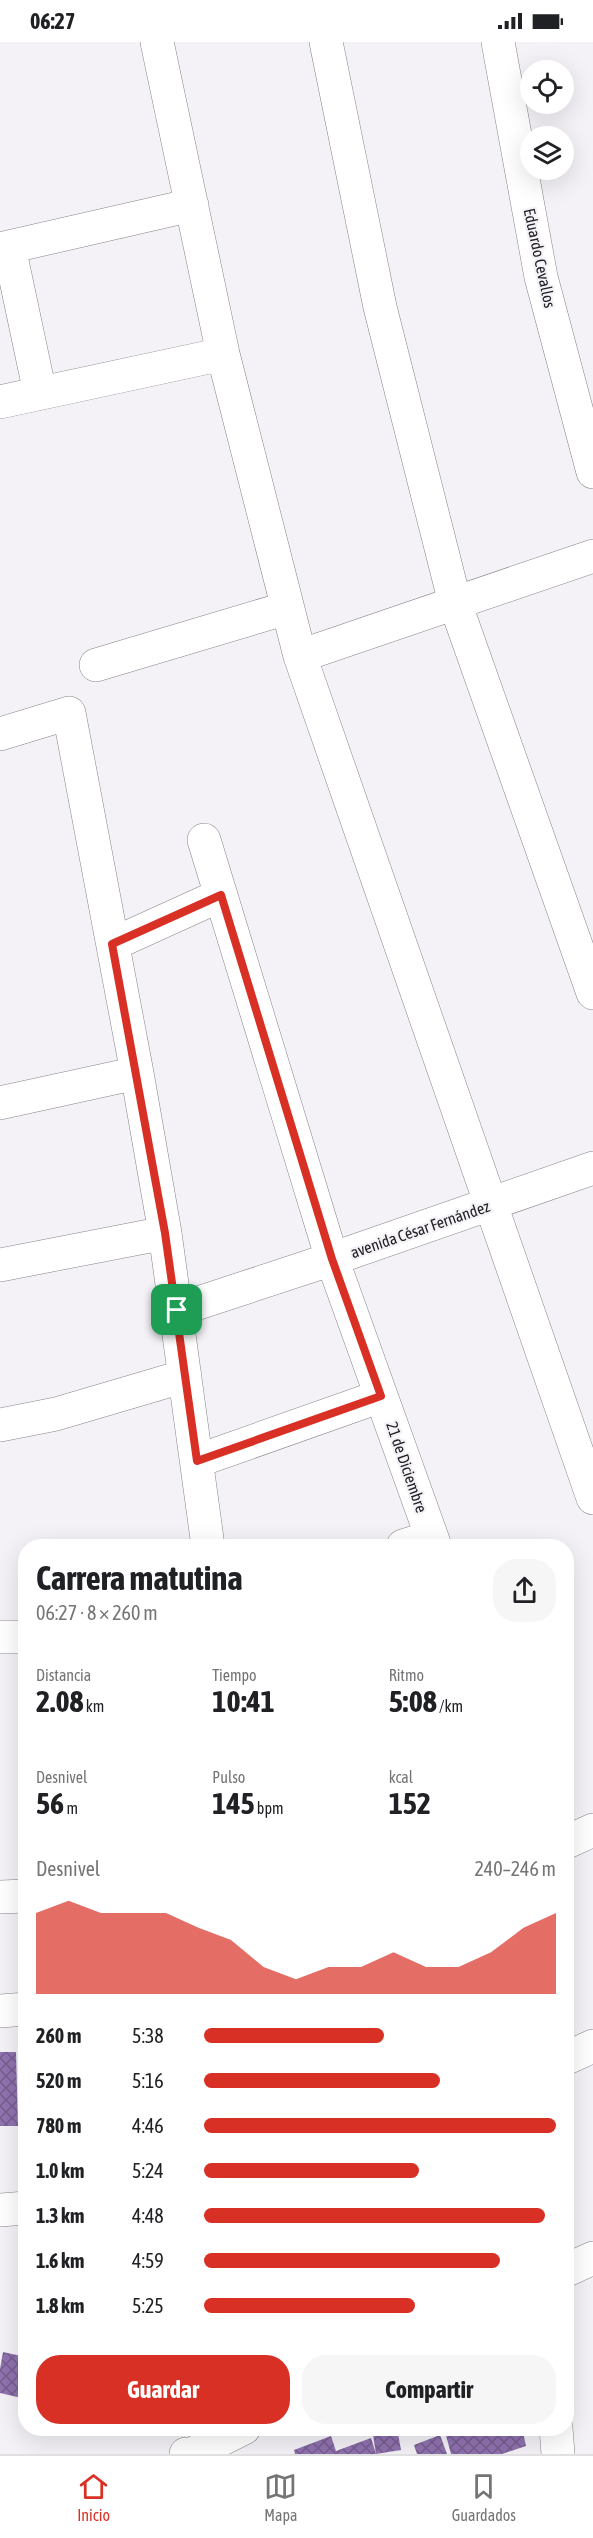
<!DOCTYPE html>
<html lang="es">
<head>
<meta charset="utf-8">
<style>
	body { margin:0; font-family:"Asap Condensed",sans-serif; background:#f6f6f6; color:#202124; height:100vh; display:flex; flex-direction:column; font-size:22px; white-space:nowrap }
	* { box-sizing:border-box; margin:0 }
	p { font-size:20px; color:#757577 }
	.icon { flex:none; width:33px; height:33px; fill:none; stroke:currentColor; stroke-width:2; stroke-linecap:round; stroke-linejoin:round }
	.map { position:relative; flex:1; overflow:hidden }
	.sheet { position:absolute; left:18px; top:1497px; width:556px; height:897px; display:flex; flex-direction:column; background:#fff; border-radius:24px; box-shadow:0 6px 24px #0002 }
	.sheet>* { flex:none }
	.controls { position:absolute; left:520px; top:18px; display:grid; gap:12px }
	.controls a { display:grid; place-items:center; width:54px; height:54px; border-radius:50%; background:#fff; box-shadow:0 6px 24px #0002; font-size:30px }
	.pin { position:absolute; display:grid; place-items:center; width:51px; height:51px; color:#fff; margin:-26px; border-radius:12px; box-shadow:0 3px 9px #0006 }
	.round { display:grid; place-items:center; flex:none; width:63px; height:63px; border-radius:24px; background:#f6f6f6 }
	.overview { display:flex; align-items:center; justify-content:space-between; height:102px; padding:0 18px }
	h1 { font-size:33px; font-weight:700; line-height:45px }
	.metrics { display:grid; grid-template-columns:repeat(3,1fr); gap:9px; height:102px; padding:6px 18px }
	.metrics div { display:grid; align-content:center }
	.metrics b { font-size:30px; font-weight:700 }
	.metrics small { font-size:16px; font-weight:400 }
	.metrics p { font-size:16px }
	.chart { height:168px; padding:12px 18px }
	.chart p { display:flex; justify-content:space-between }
	.chart svg { width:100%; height:108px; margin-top:6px; fill:#d93025; opacity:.7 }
	.primary-button { display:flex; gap:12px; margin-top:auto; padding:12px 18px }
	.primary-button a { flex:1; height:69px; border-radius:24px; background:#d93025; color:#fff; font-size:24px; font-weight:700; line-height:69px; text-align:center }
	.primary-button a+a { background:#f6f6f6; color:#202124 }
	ul { padding:0 18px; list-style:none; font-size:20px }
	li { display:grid; grid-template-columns:96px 72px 1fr; align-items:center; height:45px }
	li i { height:15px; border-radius:8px; background:#d93025 }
	.status { display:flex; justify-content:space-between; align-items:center; height:42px; padding:0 30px; background:#fff; direction:ltr }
	.status svg { height:16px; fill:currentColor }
	.menu { display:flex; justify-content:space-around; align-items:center; height:84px; border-top:2px solid #e0e0e0; background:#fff; font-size:16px; color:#757577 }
	.menu a { display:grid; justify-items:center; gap:3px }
	.menu .selected { color:#d93025 }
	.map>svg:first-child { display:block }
	.building { fill:url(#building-cross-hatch) }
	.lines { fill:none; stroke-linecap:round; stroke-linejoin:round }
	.street-casing { stroke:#868489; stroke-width:34 }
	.secondary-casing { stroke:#868489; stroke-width:34 }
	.street { stroke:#fff; stroke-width:33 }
	.secondary { stroke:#fff; stroke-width:33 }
	.route-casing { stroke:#fff; stroke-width:12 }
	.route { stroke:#d93025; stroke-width:8 }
	.labels { text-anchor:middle; stroke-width:4.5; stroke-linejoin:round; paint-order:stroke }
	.street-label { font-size:16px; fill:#222123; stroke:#f4f2f7 }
</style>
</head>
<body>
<div class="status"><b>06:27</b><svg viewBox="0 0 49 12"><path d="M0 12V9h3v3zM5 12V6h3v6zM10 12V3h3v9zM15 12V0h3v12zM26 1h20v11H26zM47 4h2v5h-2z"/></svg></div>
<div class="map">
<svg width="593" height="2412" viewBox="0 0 593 2412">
	<defs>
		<pattern id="building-cross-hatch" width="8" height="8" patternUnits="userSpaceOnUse" patternTransform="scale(1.5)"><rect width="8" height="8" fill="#9072af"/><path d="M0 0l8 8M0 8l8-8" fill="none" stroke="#755d8e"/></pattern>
	</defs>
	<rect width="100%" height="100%" fill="#f4f2f7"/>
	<path class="building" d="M0 2010H16L18 2084H0Z
		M3 2310 26 2315V2357L0 2351V2327Z
		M30 2386H73L72 2393Z
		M372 2386H397L401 2408 376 2412Z
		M409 2386H424V2387L411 2391Z
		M444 2386H522L526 2404 502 2412H451Z
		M440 2393 447 2412H417L414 2403Z
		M331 2394 336 2409 371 2396 376 2412H295L294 2408Z"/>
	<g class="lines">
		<defs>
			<path id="street" d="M157 0 223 312 300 614 593 1456
				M326 0 380 265 455 561 593 951
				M498 0 541 235 593 430
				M9 205 40 351
				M0 207 192 163
				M0 360 223 312
				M300 614 593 514
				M96 623 287 566
				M0 692 69 671 137 1031 165 1191 208 1504
				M204 798 332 1217 435 1504
				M113 902 221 853
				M0 1061 137 1031
				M0 1223 165 1191
				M177 1268 332 1217 593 1126
				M0 1383 56 1372 185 1334
				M197 1419 381 1354
				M403 1504 431 1495
				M0 1595H26
				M0 1855 26 1854
				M0 1969 26 1967
				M567 2016 593 2004
				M0 2168 26 2166
				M567 2228 593 2216
				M186 2412H192L244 2386"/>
			<path id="secondary" d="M567 1800 593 1788
				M556 2386 558 2412"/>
		</defs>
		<use href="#street" class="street-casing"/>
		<use href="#secondary" class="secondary-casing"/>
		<use href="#street" class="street"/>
		<use href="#secondary" class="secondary"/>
	</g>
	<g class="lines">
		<defs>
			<path id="route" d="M221 853 332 1217 381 1354 197 1419 165 1191 112 902Z"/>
		</defs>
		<use href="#route" class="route-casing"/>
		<use href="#route" class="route"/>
	</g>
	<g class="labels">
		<g class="street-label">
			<text transform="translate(540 216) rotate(78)" y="6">Eduardo Cevallos</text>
			<text transform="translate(420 1187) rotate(-19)" y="6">avenida César Fernández</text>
			<text transform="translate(407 1425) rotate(71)" y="6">21 de Diciembre</text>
		</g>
	</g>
</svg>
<div class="controls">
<a><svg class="icon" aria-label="locate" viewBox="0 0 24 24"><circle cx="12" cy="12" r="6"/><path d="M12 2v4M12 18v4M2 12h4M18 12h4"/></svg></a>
<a><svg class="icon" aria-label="layers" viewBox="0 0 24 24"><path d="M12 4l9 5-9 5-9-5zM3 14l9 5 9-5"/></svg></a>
</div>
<div class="pin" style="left:177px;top:1268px;background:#1e9e55"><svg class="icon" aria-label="arrive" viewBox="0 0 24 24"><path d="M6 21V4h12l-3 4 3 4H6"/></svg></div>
<section class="sheet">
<div class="overview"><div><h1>Carrera matutina</h1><p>06:27 · 8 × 260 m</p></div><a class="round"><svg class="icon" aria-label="share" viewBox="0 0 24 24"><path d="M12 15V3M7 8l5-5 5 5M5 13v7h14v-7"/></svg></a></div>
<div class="metrics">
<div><p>Distancia</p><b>2.08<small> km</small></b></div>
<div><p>Tiempo</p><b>10:41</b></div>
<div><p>Ritmo</p><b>5:08<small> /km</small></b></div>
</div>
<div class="metrics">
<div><p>Desnivel</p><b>56<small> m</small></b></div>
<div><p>Pulso</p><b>145<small> bpm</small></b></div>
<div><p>kcal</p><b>152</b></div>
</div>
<div class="chart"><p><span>Desnivel</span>240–246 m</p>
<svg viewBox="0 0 160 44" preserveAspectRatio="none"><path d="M0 44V11L10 6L20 11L30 11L40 11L50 17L60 22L70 33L80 38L90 33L100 33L110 27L120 33L130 33L140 27L150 17L160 11V44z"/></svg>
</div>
<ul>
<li><b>260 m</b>5:38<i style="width:51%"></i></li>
<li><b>520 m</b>5:16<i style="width:67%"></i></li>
<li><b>780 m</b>4:46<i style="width:100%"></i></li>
<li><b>1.0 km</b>5:24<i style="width:61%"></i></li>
<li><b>1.3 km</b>4:48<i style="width:97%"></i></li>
<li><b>1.6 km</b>4:59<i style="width:84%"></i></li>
<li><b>1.8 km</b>5:25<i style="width:60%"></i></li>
</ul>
<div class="primary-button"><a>Guardar</a><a>Compartir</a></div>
</section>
</div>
<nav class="menu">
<a class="selected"><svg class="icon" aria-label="home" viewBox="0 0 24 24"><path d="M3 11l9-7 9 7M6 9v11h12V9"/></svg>Inicio</a>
<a><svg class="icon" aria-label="map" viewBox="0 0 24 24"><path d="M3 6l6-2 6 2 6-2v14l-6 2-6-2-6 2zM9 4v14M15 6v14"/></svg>Mapa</a>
<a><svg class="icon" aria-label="saved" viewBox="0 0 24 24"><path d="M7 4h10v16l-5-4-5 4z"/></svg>Guardados</a>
</nav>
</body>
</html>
